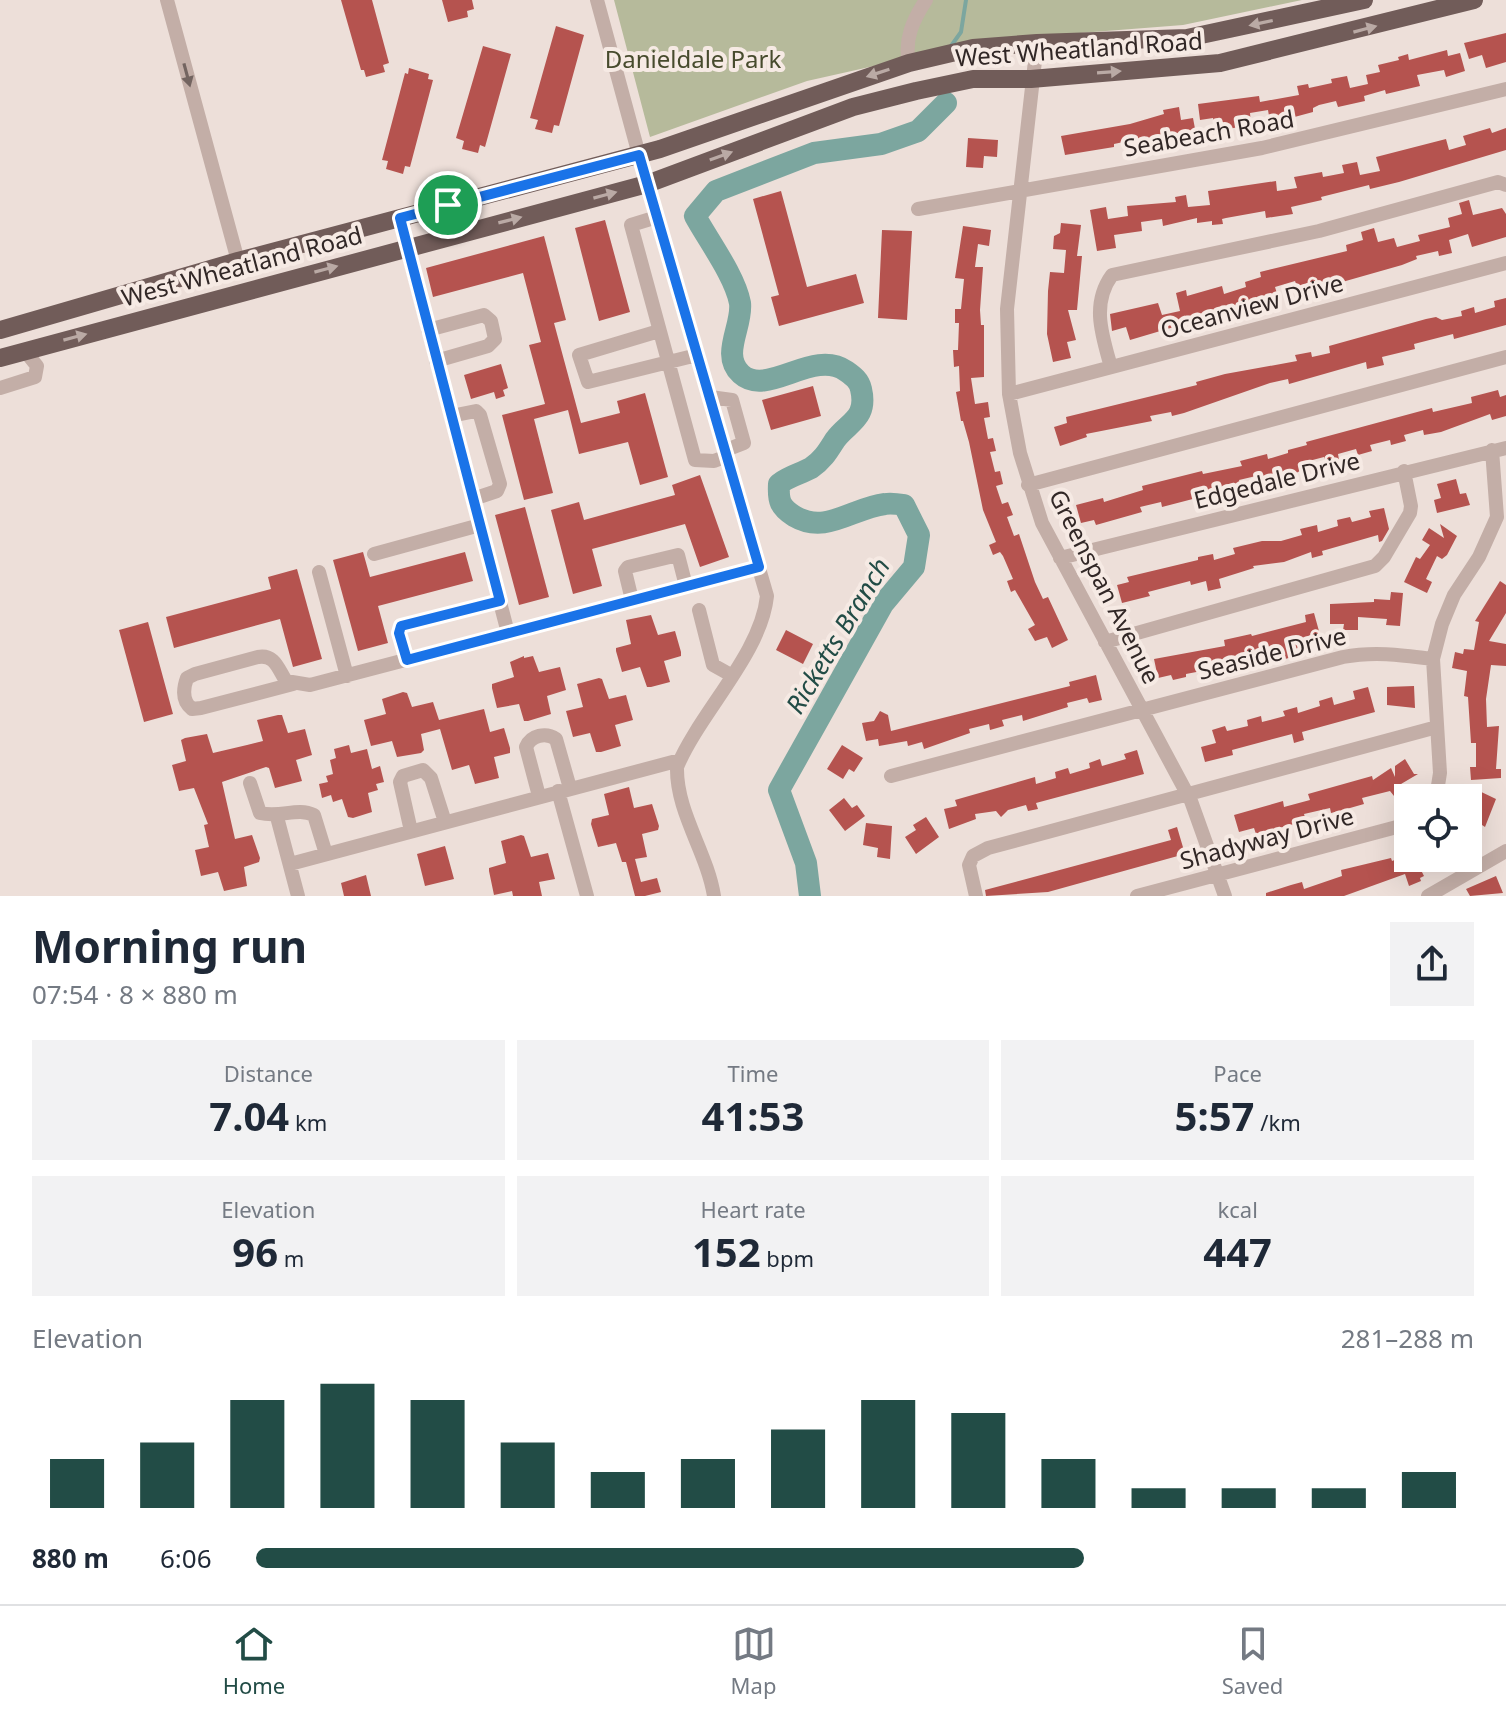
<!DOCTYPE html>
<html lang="en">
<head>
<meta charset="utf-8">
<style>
	body { margin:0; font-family:"Noto Sans",sans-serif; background:#f2f2f3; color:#1f2937; height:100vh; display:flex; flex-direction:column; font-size:30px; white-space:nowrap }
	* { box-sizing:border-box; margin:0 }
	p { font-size:26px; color:#747a83 }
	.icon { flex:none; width:44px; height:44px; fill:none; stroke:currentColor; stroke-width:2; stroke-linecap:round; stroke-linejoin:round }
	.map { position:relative; height:896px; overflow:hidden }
	.sheet { display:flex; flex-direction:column; background:#fff; flex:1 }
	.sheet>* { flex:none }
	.buttons { position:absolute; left:1394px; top:784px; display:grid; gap:16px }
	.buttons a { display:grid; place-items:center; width:88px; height:88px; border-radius:0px; background:#fff; box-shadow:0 8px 32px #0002; font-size:40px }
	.pin { position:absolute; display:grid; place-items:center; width:68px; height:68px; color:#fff; margin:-34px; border:4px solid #fff; border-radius:50%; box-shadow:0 2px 8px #0007 }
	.round { display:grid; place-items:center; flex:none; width:84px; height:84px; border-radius:0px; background:#f2f2f3 }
	.head { display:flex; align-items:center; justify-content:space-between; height:136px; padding:0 32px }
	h1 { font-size:44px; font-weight:700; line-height:60px }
	.figures { display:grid; grid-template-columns:repeat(3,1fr); gap:12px; height:136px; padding:8px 32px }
	.figures div { display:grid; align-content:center; border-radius:0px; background:#f2f2f3; text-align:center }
	.figures b { font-size:40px; font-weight:700 }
	.figures small { font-size:22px; font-weight:400 }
	.figures p { font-size:22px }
	.chart { height:224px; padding:16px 32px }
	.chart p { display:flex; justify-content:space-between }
	.chart svg { width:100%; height:144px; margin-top:8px; stroke:#224c46; stroke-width:6 }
	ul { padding:0 32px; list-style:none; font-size:26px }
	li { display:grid; grid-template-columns:128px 96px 1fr; align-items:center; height:60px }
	li i { height:20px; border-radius:10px; background:#224c46 }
	.menu { display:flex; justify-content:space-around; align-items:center; height:112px; border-top:2px solid #e0e1e3; background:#fff; font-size:22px; color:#747a83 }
	.menu a { display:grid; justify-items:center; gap:4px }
	.menu .active { color:#224c46 }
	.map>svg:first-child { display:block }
	.green { fill:#b6ba9b }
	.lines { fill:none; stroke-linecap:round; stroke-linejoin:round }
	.stream { stroke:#7ca69f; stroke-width:4 }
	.river { stroke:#7ca69f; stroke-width:22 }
	.building { fill:#b5534f }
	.minor { stroke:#c3aea7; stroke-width:14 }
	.major { stroke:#715c59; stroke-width:18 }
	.oneway { fill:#baaaa5 }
	.oneway2 { fill:#736460 }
	.route-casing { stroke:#fff; stroke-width:16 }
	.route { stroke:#1a73e8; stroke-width:10 }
	.labels { text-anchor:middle; stroke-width:8; stroke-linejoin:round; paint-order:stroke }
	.street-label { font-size:24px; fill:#312726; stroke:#f6eae4 }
	.park-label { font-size:24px; fill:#474b2d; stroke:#f6eae4 }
	.water-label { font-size:26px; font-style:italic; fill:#224c46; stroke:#f6eae4 }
</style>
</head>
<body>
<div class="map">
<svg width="1506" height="896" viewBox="0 0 1506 896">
	<rect width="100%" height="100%" fill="#eddfd9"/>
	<path class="green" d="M614 0H1302L1183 25 990 40 807 81 650 137Z"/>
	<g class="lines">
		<path class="stream" d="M951 46 961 32 966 0"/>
		<path class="river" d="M810 896 806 863 779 790 883 604 914 567 919 535 904 505C898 504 891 503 885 504 852 508 826 535 794 516 780 507 778 501 779 484 789 476 800 474 811 468 823 460 828 451 835 440 848 422 868 419 861 389 859 380 853 376 846 371 813 348 767 398 741 374 720 355 743 326 740 303 735 276 708 240 695 216L716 191 814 153 881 144 918 131 946 103"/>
	</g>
	<path class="building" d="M341 0H372L389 63 383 65 385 72 366 77 364 70H361Z
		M442 0H472L474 9 467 11 468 17 448 22Z
		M556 26 584 35 559 126 554 125 552 133 535 129 538 120 530 118Z
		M1506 33V62L1486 68 1482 55 1469 59 1464 43Z
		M483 46 511 54 485 147 480 145 478 153 462 149 464 141 456 138Z
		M1447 50 1448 56 1460 53 1465 71 1446 77 1444 70 1417 75 1420 86 1386 94 1385 90 1364 96 1365 101 1338 107 1336 101 1319 105 1313 108V112L1287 119 1270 122 1268 110 1250 113 1251 125 1216 131 1213 118 1200 120 1198 104 1259 96 1260 102 1299 95 1297 86 1308 84 1309 88 1332 83 1331 79 1347 76 1350 88 1368 84 1366 75 1380 72 1378 65 1399 60 1398 57 1408 54 1409 60Z
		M409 68 429 74 428 79 433 80 410 167 405 166 403 174 386 169 388 161 382 160 405 73 408 74Z
		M1179 107 1181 120 1193 118 1196 134 1148 143 1147 137 1114 144V147L1065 155 1061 136 1130 124 1164 114 1163 110Z
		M1490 128 1492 133 1506 128V150L1399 182 1370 189 1369 185 1321 197 1322 200 1291 207 1293 214 1266 218 1265 211 1226 218 1222 219 1223 224 1212 225V221L1197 223V218L1163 226 1162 219 1141 222 1142 231 1114 235 1116 248 1097 251 1090 210 1106 207 1108 219 1128 216 1127 206 1176 202 1175 197 1186 195 1188 207 1210 205 1208 191 1276 181 1277 191 1297 188 1294 177 1322 172 1323 177 1344 173 1342 165 1357 162 1360 175 1380 171 1376 157 1446 139 1449 150 1466 145 1463 136Z
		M968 138 998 140 997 157 984 156 983 168 966 167Z
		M781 191 807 287 856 274 864 303 779 326 771 297 779 295 753 199Z
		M1469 200 1473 215 1502 208 1506 214V237L1472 247 1468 234 1449 240 1452 253 1439 256 1438 251 1416 256 1417 259 1402 265 1300 294 1295 281 1275 287 1279 300 1266 303 1265 300 1130 340 1126 327 1112 331 1110 314 1158 303 1162 315 1180 311 1176 293 1186 290 1187 296 1222 286 1224 294 1246 287 1245 282 1261 277 1260 272 1347 251 1346 245 1363 240 1361 232 1374 228 1378 242 1394 238 1397 247 1420 241 1418 235 1450 227 1448 218 1462 214 1459 203Z
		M605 220 630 312 599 321 575 228Z
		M1061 223 1081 225 1077 256H1082L1077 310H1068L1076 340 1067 342 1071 358 1053 362 1047 334 1048 291 1050 272 1064 273 1066 250 1053 249 1054 236 1060 233Z
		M963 226 991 230 989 246 978 244 975 267H983L980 310 981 325H984V377L971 378 975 404 988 402 990 417 984 418 988 439 993 438 996 451 990 452 995 472 1000 471 1003 484 996 486 1002 504 1008 502 1013 515 1007 517 1014 536 1019 534 1035 582 1043 599 1048 597 1068 640 1052 648 1047 637 1035 641 1028 629 1035 625 1015 590 1011 592 1007 581 1013 579 1003 556 1000 552 993 555 989 545 996 542 983 510 969 442 963 421H961L956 392 960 391 959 366 954 367 953 350H958L959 323H955V309H961L964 279 955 278Z
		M882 230 912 231 907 320 878 318Z
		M544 236 566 320 554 323 581 423 620 413 617 401 645 393 668 477 640 485 628 442 579 454 568 410 534 419 553 493 524 500 502 415 545 404 529 345 541 342 523 273 433 297 426 268Z
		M1506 298V325L1454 339 1453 334 1414 344 1415 349 1382 357 1384 365 1367 369 1366 362 1289 384 1288 379 1270 383 1184 413 1172 416 1171 412 1150 416 1152 421 1086 434 1087 437 1060 446 1054 427 1067 423 1066 417 1197 385 1196 382 1225 374 1297 361 1295 355 1311 352 1312 357 1330 353 1329 346 1426 319 1436 317 1442 320 1462 316 1461 311 1474 307 1475 313 1495 307 1494 301Z
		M501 364 508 388 503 390 505 396 496 399 494 392 471 399 464 375Z
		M813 386 821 416 771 430 762 400Z
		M1498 390 1500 397 1506 395V416L1492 420 1490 414 1441 432 1424 435 1423 430 1404 435 1406 441 1391 445 1390 440 1370 445 1372 451 1358 455 1356 449 1338 454 1339 460 1326 463 1324 457 1305 462 1306 468 1292 475 1258 482 1256 476 1239 480 1240 485 1235 488 1162 507 1161 502 1140 507 1142 512 1096 525 1094 520 1081 523 1076 505 1103 498 1104 502 1143 490 1142 486 1202 471 1203 474 1242 466 1240 461 1267 454 1268 459 1288 453V450L1307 445 1306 442 1432 408 1433 412 1472 403 1471 397Z
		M700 475 729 557 700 567 685 524 592 549 602 586 573 594 551 510 579 502 584 520 675 495 672 485Z
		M1456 479 1460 494 1466 493 1470 505 1437 513 1434 500 1441 498 1437 484Z
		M525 507 549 597 519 605 495 515Z
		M1384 508 1389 529 1382 541 1379 542 1378 535 1322 551 1323 555 1312 558 1311 552 1284 562 1253 566 1254 568 1219 579 1221 588 1208 591 1206 581 1191 585 1190 581 1148 592 1150 596 1122 603 1117 585 1129 582 1127 577 1198 560V557L1213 554 1214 560 1235 554 1233 548 1262 541H1281L1302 535 1300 529 1317 525 1318 532 1338 526 1337 520 1350 517 1352 522 1371 517 1369 511Z
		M1440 524 1457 536 1447 555 1442 559 1437 556 1426 579 1432 582 1427 593 1404 582 1416 557 1420 559 1430 545 1422 540 1429 528 1444 538Z
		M363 552 370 577 465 552 473 581 378 606 388 643 358 651 333 560Z
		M297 569 322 659 293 667 280 619 174 648 166 617 271 589 268 577Z
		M1500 581 1506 585V613L1489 641 1506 644V666L1491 665 1486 699 1487 727 1499 726 1496 769H1501V778L1471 780 1470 767H1476V743H1471L1468 697 1464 696 1467 671 1452 668 1455 652 1463 654 1464 649 1474 650 1479 622 1475 621Z
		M1391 592 1403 593 1400 626 1386 625 1387 619 1358 617V630H1343L1344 624H1330V604L1374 602V599L1390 600Z
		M1314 613 1322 642 1294 649 1296 656 1285 659 1283 651 1243 661 1241 656 1221 661 1222 665 1217 668 1186 674V677L1173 680 1171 675 1158 678 1154 659 1225 646 1224 640 1251 634 1252 636 1306 622 1305 615Z
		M651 615 658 635 675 631 681 652V656L664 661 670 682 651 687H647L640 667 622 672 616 651V648L631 644 626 620Z
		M148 622 173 714 144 722 119 630Z
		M786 630 813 644 803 664 776 650Z
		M524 656V658L533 656 539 672 560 667 566 690 547 696 551 714 528 721H524L519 704 497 708 492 688V684L514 677 510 662Z
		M1096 675 1102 700 1089 703 1087 698 1067 703 1068 707 1023 721 1022 715 1002 720 1004 726 990 730 989 724 969 729 970 733 924 749 922 742 908 746 907 741 879 746 878 739 866 741 862 723 874 721 880 711 888 715 891 731 1070 686 1069 682Z
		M599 678 602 679 609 699 626 695 633 720 615 725 621 746 601 752H596L590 733 573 737 566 711 583 707 577 684Z
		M1414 686 1415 708 1387 705V687Z
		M1368 687 1375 712 1302 732 1304 740 1294 743 1292 734 1232 750 1233 755 1205 762 1201 747 1216 743 1212 730 1225 726 1227 731 1248 726 1247 720 1261 716 1262 722 1285 716 1283 711 1297 707 1298 713 1320 706 1319 701 1332 697 1334 705 1355 699 1353 691Z
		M403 692 407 693 412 707 433 702 439 720 484 709 490 732 504 728 510 748V753L494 757 499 778 475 784 469 765 452 770 440 729 421 734 424 750 421 753 397 757 392 741 371 746 364 720 386 714 382 699Z
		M278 715H282L288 733 305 729 312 755 296 760 302 781 275 788 269 768 266 767 222 782 235 839 252 835 260 858 259 862 244 867 247 886 224 891 218 872 201 876 195 850 209 847 204 825 208 824 194 788 179 791 172 765 186 761 181 740 185 738 207 734 213 753 247 745 263 741 257 720Z
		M349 745 351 753 367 749 372 769 380 766 384 782 376 784 378 790 368 793 372 812 353 818 348 817 342 799 333 802 331 795 322 798 319 784 328 782 326 776 333 774 330 760 336 758 334 749Z
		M842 745 863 758 854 772 849 769 843 779 827 769Z
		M1137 750 1144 774 1036 803 1038 809 1028 811 1026 805 1008 810 1001 817 996 811 975 814 976 819 949 829 944 809 957 806 955 800 1035 777 1036 784 1056 778 1055 772 1068 768 1070 774 1090 768 1089 763 1100 759 1102 766 1126 759 1124 754Z
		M1405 759 1414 774H1418L1401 784 1404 789 1394 796 1390 791 1362 798 1364 804 1343 810 1331 813 1330 808 1304 814 1306 821 1256 834 1254 828 1239 832 1234 815 1283 801 1284 807 1310 800 1308 794 1372 776 1373 780 1391 768 1395 777V766Z
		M629 787 634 808 652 804 659 826 658 830 642 834 647 857 635 859 641 882 657 878 661 892 645 896H635L626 862H622L616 843 598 847 591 824 592 819 609 815 604 794Z
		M1473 788 1496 799 1485 827 1482 825 1468 840V799Z
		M844 798 852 808 857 805 865 816 845 831 829 810Z
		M926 817 939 837 916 854 905 837 916 830 913 825Z
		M866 823 892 826 890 859 877 857 878 848 863 845Z
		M1177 827 1185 854 1048 892 986 896 985 890 1171 840 1168 830Z
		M521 835 524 836 531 857 548 853 555 879 539 882 542 896H513L512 891 494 895 489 871V868L506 863 501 841Z
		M445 846 454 879 425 886 417 854Z
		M1408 855V858L1450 859 1421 870 1424 876 1420 878 1421 881 1409 886 1405 874 1344 896H1266V893L1291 885 1302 882 1304 889 1342 876 1341 870 1391 858 1392 861Z
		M366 875 371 896H344L341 883Z
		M1496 876 1503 893 1470 896 1466 889Z"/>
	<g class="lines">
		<path class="minor" d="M167 0 238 261
			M597 0 639 155
			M1037 43 1007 309 1009 394 1020 453 1042 523 1191 801 1225 896
			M909 63C904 39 913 20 926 0
			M647 184 767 596C761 654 700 712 677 767 676 812 707 852 714 896
			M918 209 1262 148 1506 89
			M657 217 631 225 695 460 714 461 727 456
			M407 247 508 633
			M428 330 484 315 491 321 495 339 488 346 436 361
			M659 331 579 355 588 382 697 355
			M1111 367C1102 335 1091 304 1112 275L1319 231 1498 182 1506 185
			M0 388 35 377 37 366 25 351
			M1009 394 1506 263
			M710 397 732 400 744 443 726 450
			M451 416 476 411 480 415 500 484 497 491 473 499
			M1028 485 1506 357
			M374 554 480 525
			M1060 558 1506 448
			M319 572 347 676
			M632 600 625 571 628 567 678 555 686 586
			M699 610 713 665 731 675
			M1105 642 1375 566 1384 557 1410 513 1411 506 1404 471
			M407 660 399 633 401 626 500 601
			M293 684 201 708 192 709C182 701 183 689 187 678L195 674 258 657C275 654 278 669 286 681L310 685 759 567
			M891 776 1343 657C1374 651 1402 655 1433 659
			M250 783 260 813C281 818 297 807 314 815L326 854
			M558 791 587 896
			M539 796 526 747C531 735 546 732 556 739L570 788
			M1436 798 1440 773 1433 659 1442 624 1454 595 1479 557 1497 517 1492 450
			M277 817 298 896
			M411 831 400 782 403 776 423 770 431 778 445 822
			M290 864 680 760
			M976 896 969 865 973 856 988 848 1437 727
			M1137 896 1408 824
			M1428 896 1506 851"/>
		<path class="major" d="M0 330 238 261 660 149 909 63 973 48 1037 43 1187 38 1364 0
			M0 358 647 184 853 107 916 91 973 79H1031L1220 63 1474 0"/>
	</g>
	<defs><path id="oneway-solid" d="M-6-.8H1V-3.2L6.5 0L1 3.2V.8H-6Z" transform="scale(2)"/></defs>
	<g class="oneway">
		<use href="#oneway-solid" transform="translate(1261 23) rotate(168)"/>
		<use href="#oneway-solid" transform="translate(1365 29) rotate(-15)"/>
		<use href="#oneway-solid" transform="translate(1109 72) rotate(-4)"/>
		<use href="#oneway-solid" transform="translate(878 73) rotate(162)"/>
		<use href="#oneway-solid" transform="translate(721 156) rotate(-20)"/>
		<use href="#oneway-solid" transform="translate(605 195) rotate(-15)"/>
		<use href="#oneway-solid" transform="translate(510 220) rotate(-14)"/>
		<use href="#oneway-solid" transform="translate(326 269) rotate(-15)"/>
		<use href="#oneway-solid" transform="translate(75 337) rotate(-15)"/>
	</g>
	<use class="oneway2" href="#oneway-solid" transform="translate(187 75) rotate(75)"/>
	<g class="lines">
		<defs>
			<path id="route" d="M639 155 759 567 407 660 399 633 401 626 500 601 400 218Z"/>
		</defs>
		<use href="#route" class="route-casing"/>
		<use href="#route" class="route"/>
	</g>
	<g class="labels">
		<g class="street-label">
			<text transform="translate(1079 50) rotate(-4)" y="8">West Wheatland Road</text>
			<text transform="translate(1209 134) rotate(-10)" y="8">Seabeach Road</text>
			<text transform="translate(242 267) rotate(-15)" y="8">West Wheatland Road</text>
			<text transform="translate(1252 307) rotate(-15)" y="8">Oceanview Drive</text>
			<text transform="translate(1277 481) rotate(-14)" y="8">Edgedale Drive</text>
			<text transform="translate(1104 587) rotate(63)" y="8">Greenspan Avenue</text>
			<text transform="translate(1272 654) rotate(-14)" y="8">Seaside Drive</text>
			<text transform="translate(1267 839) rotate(-15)" y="8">Shadyway Drive</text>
		</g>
		<g class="park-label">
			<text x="693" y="68">Danieldale Park</text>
		</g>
		<g class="water-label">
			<text transform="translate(838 636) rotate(-59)" y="9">Ricketts Branch</text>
		</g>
	</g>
</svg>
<div class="buttons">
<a><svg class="icon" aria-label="locate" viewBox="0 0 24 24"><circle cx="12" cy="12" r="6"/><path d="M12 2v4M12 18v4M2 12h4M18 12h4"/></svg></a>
</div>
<div class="pin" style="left:448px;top:205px;background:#1e9e55"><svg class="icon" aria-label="arrive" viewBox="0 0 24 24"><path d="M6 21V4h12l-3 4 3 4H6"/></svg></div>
</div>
<section class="sheet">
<div class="head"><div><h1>Morning run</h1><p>07:54 · 8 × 880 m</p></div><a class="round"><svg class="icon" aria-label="share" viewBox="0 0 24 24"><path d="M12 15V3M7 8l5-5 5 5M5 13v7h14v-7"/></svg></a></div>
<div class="figures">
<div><p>Distance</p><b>7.04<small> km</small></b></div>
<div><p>Time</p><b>41:53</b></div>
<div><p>Pace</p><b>5:57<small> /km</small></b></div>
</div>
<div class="figures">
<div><p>Elevation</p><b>96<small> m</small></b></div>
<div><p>Heart rate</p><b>152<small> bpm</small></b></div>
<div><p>kcal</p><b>447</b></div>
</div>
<div class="chart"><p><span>Elevation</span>281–288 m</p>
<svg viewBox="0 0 160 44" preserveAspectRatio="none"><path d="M5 44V29M15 44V24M25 44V11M35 44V6M45 44V11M55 44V24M65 44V33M75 44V29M85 44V20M95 44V11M105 44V15M115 44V29M125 44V38M135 44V38M145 44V38M155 44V33"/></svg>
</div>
<ul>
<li><b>880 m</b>6:06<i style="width:68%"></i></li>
</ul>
</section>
<nav class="menu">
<a class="active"><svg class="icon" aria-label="home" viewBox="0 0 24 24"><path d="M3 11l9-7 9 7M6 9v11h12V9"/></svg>Home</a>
<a><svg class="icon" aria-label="map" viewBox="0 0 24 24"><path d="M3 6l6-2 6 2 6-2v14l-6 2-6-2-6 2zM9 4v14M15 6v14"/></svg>Map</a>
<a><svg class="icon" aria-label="saved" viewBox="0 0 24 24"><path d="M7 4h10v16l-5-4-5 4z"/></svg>Saved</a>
</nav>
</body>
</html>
